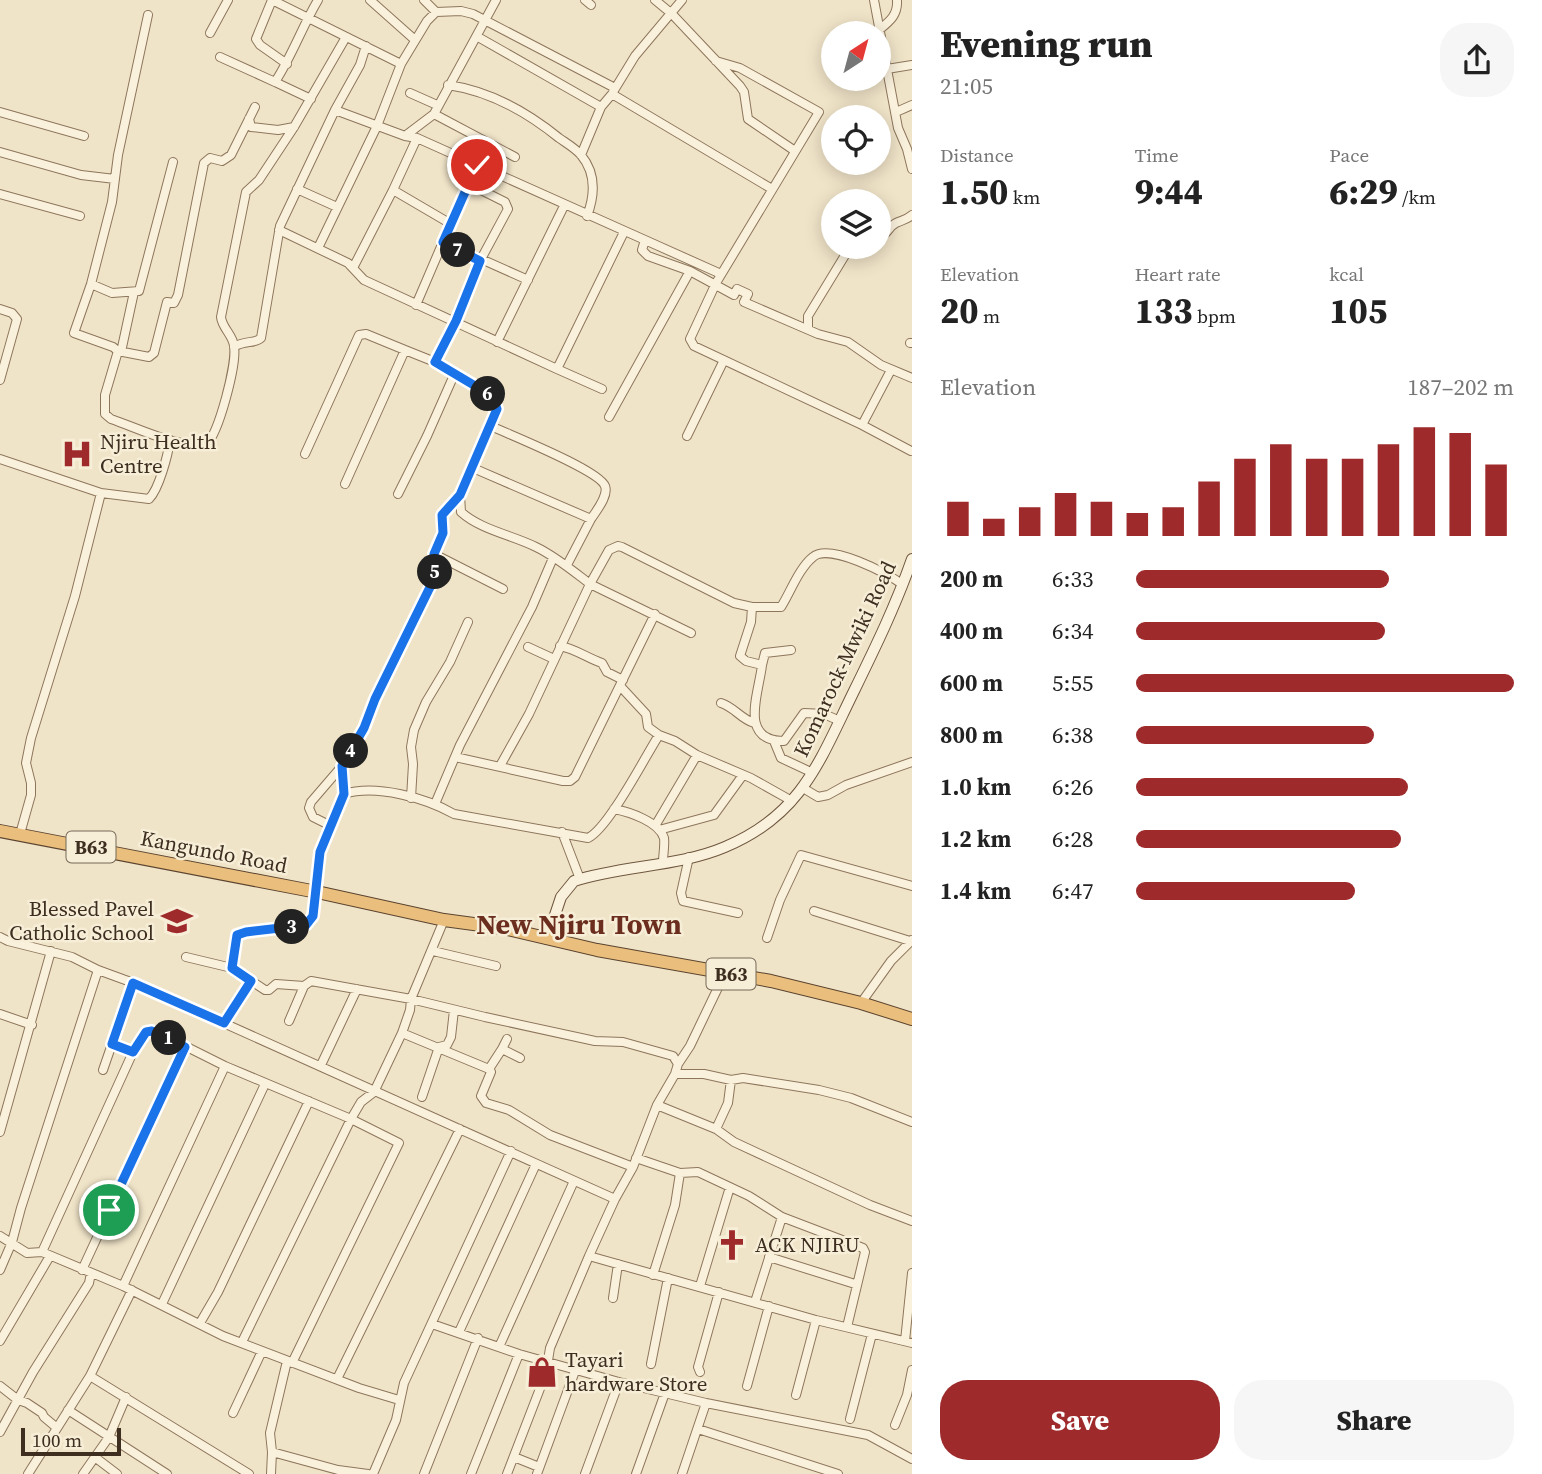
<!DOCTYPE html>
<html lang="en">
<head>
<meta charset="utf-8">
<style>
	body { margin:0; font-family:"Source Serif 4",serif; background:#f6f6f6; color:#222; height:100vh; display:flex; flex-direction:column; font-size:26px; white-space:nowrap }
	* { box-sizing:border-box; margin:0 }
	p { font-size:23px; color:#767676 }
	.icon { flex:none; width:38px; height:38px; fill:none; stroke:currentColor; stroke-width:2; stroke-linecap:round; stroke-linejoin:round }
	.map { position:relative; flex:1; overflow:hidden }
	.drawer { display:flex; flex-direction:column; background:#fff; width:630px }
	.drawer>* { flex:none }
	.needle { width:46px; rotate:36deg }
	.controls { position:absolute; left:821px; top:21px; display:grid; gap:14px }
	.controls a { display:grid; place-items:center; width:70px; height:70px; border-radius:50%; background:#fff; box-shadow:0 4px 18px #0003; font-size:35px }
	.scale { position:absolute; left:21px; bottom:18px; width:100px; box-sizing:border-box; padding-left:7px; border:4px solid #3d2e20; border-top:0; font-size:19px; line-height:24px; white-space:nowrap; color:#3d2e20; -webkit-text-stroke:5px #f7eed8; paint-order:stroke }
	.pin { position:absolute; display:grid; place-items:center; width:60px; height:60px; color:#fff; margin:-30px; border:4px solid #fff; border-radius:50%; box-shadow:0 2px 7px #0007 }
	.km { position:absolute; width:35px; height:35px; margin:-18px; border-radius:50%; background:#222; color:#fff; font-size:19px; line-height:35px; text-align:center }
	.round { display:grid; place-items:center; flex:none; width:74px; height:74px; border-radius:28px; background:#f6f6f6 }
	.head { display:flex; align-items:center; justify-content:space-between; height:119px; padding:0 28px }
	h1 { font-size:38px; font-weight:800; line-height:52px }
	.figures { display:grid; grid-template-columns:repeat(3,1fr); gap:10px; height:119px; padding:7px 28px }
	.figures div { display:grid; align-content:center }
	.figures b { font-size:35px; font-weight:800 }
	.figures small { font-size:19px; font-weight:400 }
	.figures p { font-size:19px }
	.chart { height:196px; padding:14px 28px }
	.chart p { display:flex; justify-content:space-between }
	.chart svg { width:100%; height:126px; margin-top:7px; stroke:#9e2a2b; stroke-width:6 }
	.button { display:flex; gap:14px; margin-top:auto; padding:14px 28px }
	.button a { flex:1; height:80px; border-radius:28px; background:#9e2a2b; color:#fff; font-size:28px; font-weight:800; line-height:80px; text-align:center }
	.button a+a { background:#f6f6f6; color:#222 }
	ul { padding:0 28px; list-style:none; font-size:23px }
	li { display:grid; grid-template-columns:112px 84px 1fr; align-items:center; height:52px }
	li i { height:18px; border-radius:9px; background:#9e2a2b }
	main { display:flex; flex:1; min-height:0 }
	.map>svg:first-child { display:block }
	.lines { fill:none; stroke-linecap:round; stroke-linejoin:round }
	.minor-casing { stroke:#8d765c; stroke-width:10 }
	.secondary-casing { stroke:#6f573f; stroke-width:12 }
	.trunk-casing { stroke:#5b4430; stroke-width:14 }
	.minor { stroke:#faf1dc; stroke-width:8 }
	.secondary { stroke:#faf1dc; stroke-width:10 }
	.trunk { stroke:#eabe7c; stroke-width:12 }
	.route-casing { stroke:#fff; stroke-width:14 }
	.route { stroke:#1a73e8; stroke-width:9 }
	.labels { text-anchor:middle; stroke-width:5; stroke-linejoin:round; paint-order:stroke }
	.shield { fill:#f7eed8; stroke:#756857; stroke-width:2 }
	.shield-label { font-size:19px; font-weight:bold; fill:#3d2e20 }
	.poi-label { font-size:21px; fill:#3d2e20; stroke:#f7eed8; text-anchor:start }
	.street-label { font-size:21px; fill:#3d2e20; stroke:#f7eed8 }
	.district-label { font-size:28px; font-weight:bold; fill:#6b2e1e; stroke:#f7eed8 }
</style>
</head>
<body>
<main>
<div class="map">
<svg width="912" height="1474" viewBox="0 0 912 1474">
	<rect width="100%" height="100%" fill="#f0e4c8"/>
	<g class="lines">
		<defs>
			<path id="minor" d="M272 0 401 64 377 126 318 248
				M272 0 256 39 260 45 287 64
				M370 0 415 40
				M424 0 436 12 461 11 473 14 615 88
				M585 0 591 5
				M655 0 672 14 740 86 744 92 748 119 795 151
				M874 0 898 128 907 149 912 169
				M148 15 118 155 112 202 91 284 74 333 113 347 118 351 105 395V414L111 419C140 429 175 447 206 445 219 433 237 364 234 346 233 335 222 328 221 317L246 192 259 180 294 127 346 37
				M879 30C890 21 898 15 897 0
				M210 33 228 0
				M478 37 601 107
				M220 57 275 82
				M716 61 740 68 819 112 716 283 690 339 694 346 862 425
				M401 64 427 21 436 12
				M887 69 912 65
				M448 85C490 91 527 112 559 138 566 143 575 148 581 155 596 173 595 195 587 216
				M613 92 635 56 682 0
				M410 93 437 105
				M311 99 275 82C292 56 302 27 318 0
				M335 110 405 136
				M0 112 84 136
				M896 112 912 105
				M434 114 515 157
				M249 119 251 127 278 130 294 127
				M417 138 405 136 434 114 496 0
				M0 152 81 175 115 179
				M581 155 601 107 612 94 772 189
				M297 189 337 207
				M0 194 80 216
				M451 224 477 165
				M279 230 348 263 364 280 557 369 624 232
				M878 238C888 235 888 227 896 223 902 220 906 220 912 215
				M645 240 721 274
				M353 268 393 190
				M528 280 443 242 451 224 393 190 417 138 645 240 642 250 648 256 690 271 734 295 737 289 748 294 744 302 818 334 848 342 881 365 912 378
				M91 284 112 293 139 291 173 162
				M416 305 443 242
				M0 309 12 313 17 319 0 380
				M808 328V316L850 247
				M497 342 564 206
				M910 343H912
				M234 347C244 340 255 344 261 338L280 226 335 110 360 65 366 46
				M118 351 149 357 154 353 167 302 174 303 178 295 204 163 210 158 222 161 231 155 255 107
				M121 352 134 292
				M435 362 456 321 480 261 508 209 505 202 469 184
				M557 369 602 389
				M891 370 862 425 911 451
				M454 375C469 383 493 390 497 409L460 495 461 512C481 530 512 535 536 547 555 556 573 571 590 584L529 714 500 766
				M609 417 690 271
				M491 426C510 435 599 470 605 486 609 496 596 511 591 519
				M687 436 724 360
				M305 454 359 335 366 334 405 350
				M0 459 101 493
				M473 468 591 519 567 565
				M345 484 405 350 435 362 454 375 427 436 398 494
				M460 495 442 515 443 533 434 554 435 572 433 581 375 699 364 728 342 766 344 794C376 784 426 798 454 814L588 838C608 829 645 757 659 735
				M434 554 503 589
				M752 607 751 622 740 656 746 661 762 665C759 693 738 741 784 741L804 713 824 714 840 721
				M691 633 590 584 609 550 618 546 622 547 734 603 752 607H781C790 593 799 568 813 557 829 543 888 573 903 585
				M560 646C576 649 587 658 602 663L607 672 623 680
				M528 647 554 659
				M762 665 765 653 791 650
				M621 687 646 714 648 727 659 735 675 741 697 755 751 778 792 801
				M721 703C734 707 741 719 754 723
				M774 741 781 758 813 773
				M455 757 563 781H570L575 777 655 614
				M803 788 818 797 828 795 846 785 912 762
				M411 798 413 764 411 747 414 730 426 702 450 662 468 622
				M435 804 460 745 532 607 553 558
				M614 809C630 812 659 822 664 838 665 845 663 855 663 862
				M331 826 313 817 309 808 311 802 342 766
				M655 826 697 755
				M659 830 714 815 743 775
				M562 832 580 879
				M20 834 31 795V783L26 763 31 738 75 596 101 493 149 499C159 489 168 455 170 440
				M689 857 681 893 683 901 738 913
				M814 911 910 941
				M0 937 8 941 72 957 98 970 139 985 615 1199
				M767 938 780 900 801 855 912 886
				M433 951 496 966
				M186 957 232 968 265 990H269L276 984 304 986 311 981 411 999 485 1017 595 1041 623 1042 673 1056 678 1064
				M232 968 237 935 240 933 306 925 313 917 320 852 344 794
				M133 983 112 1044 133 1052
				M861 1003 891 961 912 940
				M0 1014 32 1025
				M289 1021 304 986
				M224 1023 251 981
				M402 1033 489 1069 491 1072 481 1096 486 1103 509 1110 550 1135 633 1167
				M502 1049 507 1039
				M321 1065 357 989
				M489 1069 502 1049 520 1058
				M103 1070 112 1044
				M675 1074H704L731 1080 743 1078 819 1090 851 1098 912 1122
				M422 1097 439 1047 447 1045 451 1037 454 1010
				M657 1105 716 1129 734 1142 870 1205 912 1221
				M716 1129 728 1103 731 1080
				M0 1132 51 951
				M636 1158 680 1173 698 1172 749 1196 782 1217 863 1248 865 1252 847 1327
				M0 1236 27 1253 42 1252 123 1286 223 1336 359 1388 399 1400
				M42 1252 133 1052 146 1032H157L225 1066 351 1119 399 1143 292 1363
				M589 1256 816 1320 912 1343
				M769 1257 855 1284
				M0 1270 12 1242 21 1208 98 970
				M82 1270 185 1047
				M653 1275 675 1205 680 1173
				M123 1286 225 1066
				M700 1286 730 1187
				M613 1298 618 1264
				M755 1302 782 1217
				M162 1304 265 1084
				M200 1323 218 1292 309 1101
				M432 1324 519 1354 619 1382 706 1403 868 1435 912 1459
				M459 1332 536 1164
				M0 1341 50 1256
				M905 1341 912 1273
				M242 1342 351 1119 361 1102 374 1092 402 1033 410 1010 411 999 444 920
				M499 1347 574 1181
				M651 1364 668 1278
				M700 1372 698 1367 719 1292
				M90 1376 249 1474
				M337 1379 460 1129
				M0 1386 18 1400 27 1403 42 1413 44 1417 57 1428
				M747 1386 769 1306
				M796 1395 816 1320
				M68 1410 167 1474
				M233 1413 262 1351
				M850 1419 872 1334
				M895 1425 907 1395 912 1370
				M698 1429 838 1474
				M0 1432 33 1372 89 1283 91 1273
				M272 1452 338 1470 368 1474
				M514 1457 539 1467
				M96 1458 117 1474
				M28 1474 90 1376 132 1290
				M83 1474 109 1437 126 1397
				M271 1474 272 1452 270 1433 287 1361
				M373 1474 396 1420 404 1383 511 1151
				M424 1474 478 1338
				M471 1474 519 1354
				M507 1474 546 1373 550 1348 589 1256 615 1199 633 1167 657 1105 675 1074 678 1064 690 1046 725 973
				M537 1474 575 1371
				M585 1474 619 1382
				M636 1474 665 1393
				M682 1474 706 1403"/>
			<path id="secondary" d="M547 939 561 897 574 881C623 865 678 867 725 847 802 815 820 760 854 691 875 648 896 605 912 559"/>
			<path id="trunk" d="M0 831 317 892 444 920 503 928 597 950 771 981 861 1003 912 1019"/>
		</defs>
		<use href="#minor" class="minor-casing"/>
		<use href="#secondary" class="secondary-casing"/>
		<use href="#trunk" class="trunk-casing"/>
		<use href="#minor" class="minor"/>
		<use href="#secondary" class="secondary"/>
		<use href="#trunk" class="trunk"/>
	</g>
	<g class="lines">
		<defs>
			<path id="route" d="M109 1210 185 1047 152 1031 146 1032 133 1052 112 1044 133 983 224 1023 251 981 232 968 237 935 246 932 306 925 313 916 320 852 344 794 342 766 364 728 375 699 433 581 435 572 434 554 443 533 442 515 460 495 497 409 493 398 487 393 435 362 456 321 480 261 443 242 477 165"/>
		</defs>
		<use href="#route" class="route-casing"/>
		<use href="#route" class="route"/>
	</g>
	<defs>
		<symbol id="hospital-bare" viewBox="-9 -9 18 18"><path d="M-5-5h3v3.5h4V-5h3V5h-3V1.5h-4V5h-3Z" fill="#9e2a2b" stroke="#f7eed8" stroke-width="2.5" paint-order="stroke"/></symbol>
		<symbol id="school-bare" viewBox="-9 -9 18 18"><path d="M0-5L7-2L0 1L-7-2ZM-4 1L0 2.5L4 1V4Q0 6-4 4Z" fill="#9e2a2b" stroke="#f7eed8" stroke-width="2.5" paint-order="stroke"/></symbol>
		<symbol id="church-bare" viewBox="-9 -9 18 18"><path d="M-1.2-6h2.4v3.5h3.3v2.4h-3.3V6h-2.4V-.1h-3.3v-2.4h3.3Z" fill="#9e2a2b" stroke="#f7eed8" stroke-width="2.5" paint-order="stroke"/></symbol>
		<symbol id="shop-bare" viewBox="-9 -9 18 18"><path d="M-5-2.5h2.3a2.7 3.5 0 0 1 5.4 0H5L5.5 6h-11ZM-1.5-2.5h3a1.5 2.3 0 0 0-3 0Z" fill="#9e2a2b" stroke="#f7eed8" stroke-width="2.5" paint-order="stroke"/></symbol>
	</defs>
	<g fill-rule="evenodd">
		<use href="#hospital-bare" x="55" y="432" width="44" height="44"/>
		<use href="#school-bare" x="155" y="899" width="44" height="44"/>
		<use href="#church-bare" x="710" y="1223" width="44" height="44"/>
		<use href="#shop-bare" x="520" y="1350" width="44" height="44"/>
	</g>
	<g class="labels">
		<g class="shield">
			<rect x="66.5" y="831.5" width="49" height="31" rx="5"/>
			<rect x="706.5" y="958.5" width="49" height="31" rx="5"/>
		</g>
		<g class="shield-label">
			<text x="91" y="854">B63</text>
			<text x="731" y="981">B63</text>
		</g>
		<g class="poi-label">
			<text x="100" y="449">Njiru Health<tspan x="100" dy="24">Centre</tspan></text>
			<text x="154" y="916" text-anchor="end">Blessed Pavel<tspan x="154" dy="24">Catholic School</tspan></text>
			<text x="755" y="1252">ACK NJIRU</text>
			<text x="565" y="1367">Tayari<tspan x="565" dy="24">hardware Store</tspan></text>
		</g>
		<g class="street-label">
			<text transform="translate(845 659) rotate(-65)" y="7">Komarock-Mwiki Road</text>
			<text transform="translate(214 852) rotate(11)" y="7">Kangundo Road</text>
		</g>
		<g class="district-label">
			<text x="579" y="934">New Njiru Town</text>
		</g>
	</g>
</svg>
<div class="controls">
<a><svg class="needle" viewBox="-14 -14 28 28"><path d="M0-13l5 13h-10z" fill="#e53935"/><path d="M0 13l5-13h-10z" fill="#767676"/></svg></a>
<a><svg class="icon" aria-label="locate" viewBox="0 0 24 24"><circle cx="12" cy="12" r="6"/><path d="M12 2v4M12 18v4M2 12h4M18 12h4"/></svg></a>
<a><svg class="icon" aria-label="layers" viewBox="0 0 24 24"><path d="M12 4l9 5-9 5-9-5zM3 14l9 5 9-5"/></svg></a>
</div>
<div class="scale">100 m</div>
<div class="pin" style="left:109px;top:1210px;background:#1e9e55"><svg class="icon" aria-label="arrive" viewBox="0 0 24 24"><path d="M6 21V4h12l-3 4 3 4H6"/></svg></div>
<div class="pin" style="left:477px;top:165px;background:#d93025"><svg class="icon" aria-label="check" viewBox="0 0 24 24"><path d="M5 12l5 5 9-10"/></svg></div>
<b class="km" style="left:169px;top:1038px">1</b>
<b class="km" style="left:292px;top:927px">3</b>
<b class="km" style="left:351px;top:751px">4</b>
<b class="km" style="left:435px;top:572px">5</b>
<b class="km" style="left:488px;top:394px">6</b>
<b class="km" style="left:458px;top:250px">7</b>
</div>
<section class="drawer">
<div class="head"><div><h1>Evening run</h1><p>21:05</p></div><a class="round"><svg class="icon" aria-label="share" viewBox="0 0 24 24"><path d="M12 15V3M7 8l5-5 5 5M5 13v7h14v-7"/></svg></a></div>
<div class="figures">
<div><p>Distance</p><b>1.50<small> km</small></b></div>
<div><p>Time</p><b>9:44</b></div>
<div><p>Pace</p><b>6:29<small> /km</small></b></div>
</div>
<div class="figures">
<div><p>Elevation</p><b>20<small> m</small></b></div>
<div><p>Heart rate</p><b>133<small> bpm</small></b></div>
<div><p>kcal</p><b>105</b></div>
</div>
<div class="chart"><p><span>Elevation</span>187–202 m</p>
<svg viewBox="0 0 160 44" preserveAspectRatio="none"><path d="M5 44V32M15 44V38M25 44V34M35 44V29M45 44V32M55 44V36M65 44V34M75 44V25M85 44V17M95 44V12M105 44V17M115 44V17M125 44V12M135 44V6M145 44V8M155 44V19"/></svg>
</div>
<ul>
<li><b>200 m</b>6:33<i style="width:67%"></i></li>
<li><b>400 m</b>6:34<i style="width:66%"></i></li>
<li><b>600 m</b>5:55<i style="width:100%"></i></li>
<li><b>800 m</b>6:38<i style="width:63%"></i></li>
<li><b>1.0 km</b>6:26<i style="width:72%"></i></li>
<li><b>1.2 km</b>6:28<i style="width:70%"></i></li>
<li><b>1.4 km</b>6:47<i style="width:58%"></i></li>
</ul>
<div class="button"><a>Save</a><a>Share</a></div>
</section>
</main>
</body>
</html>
